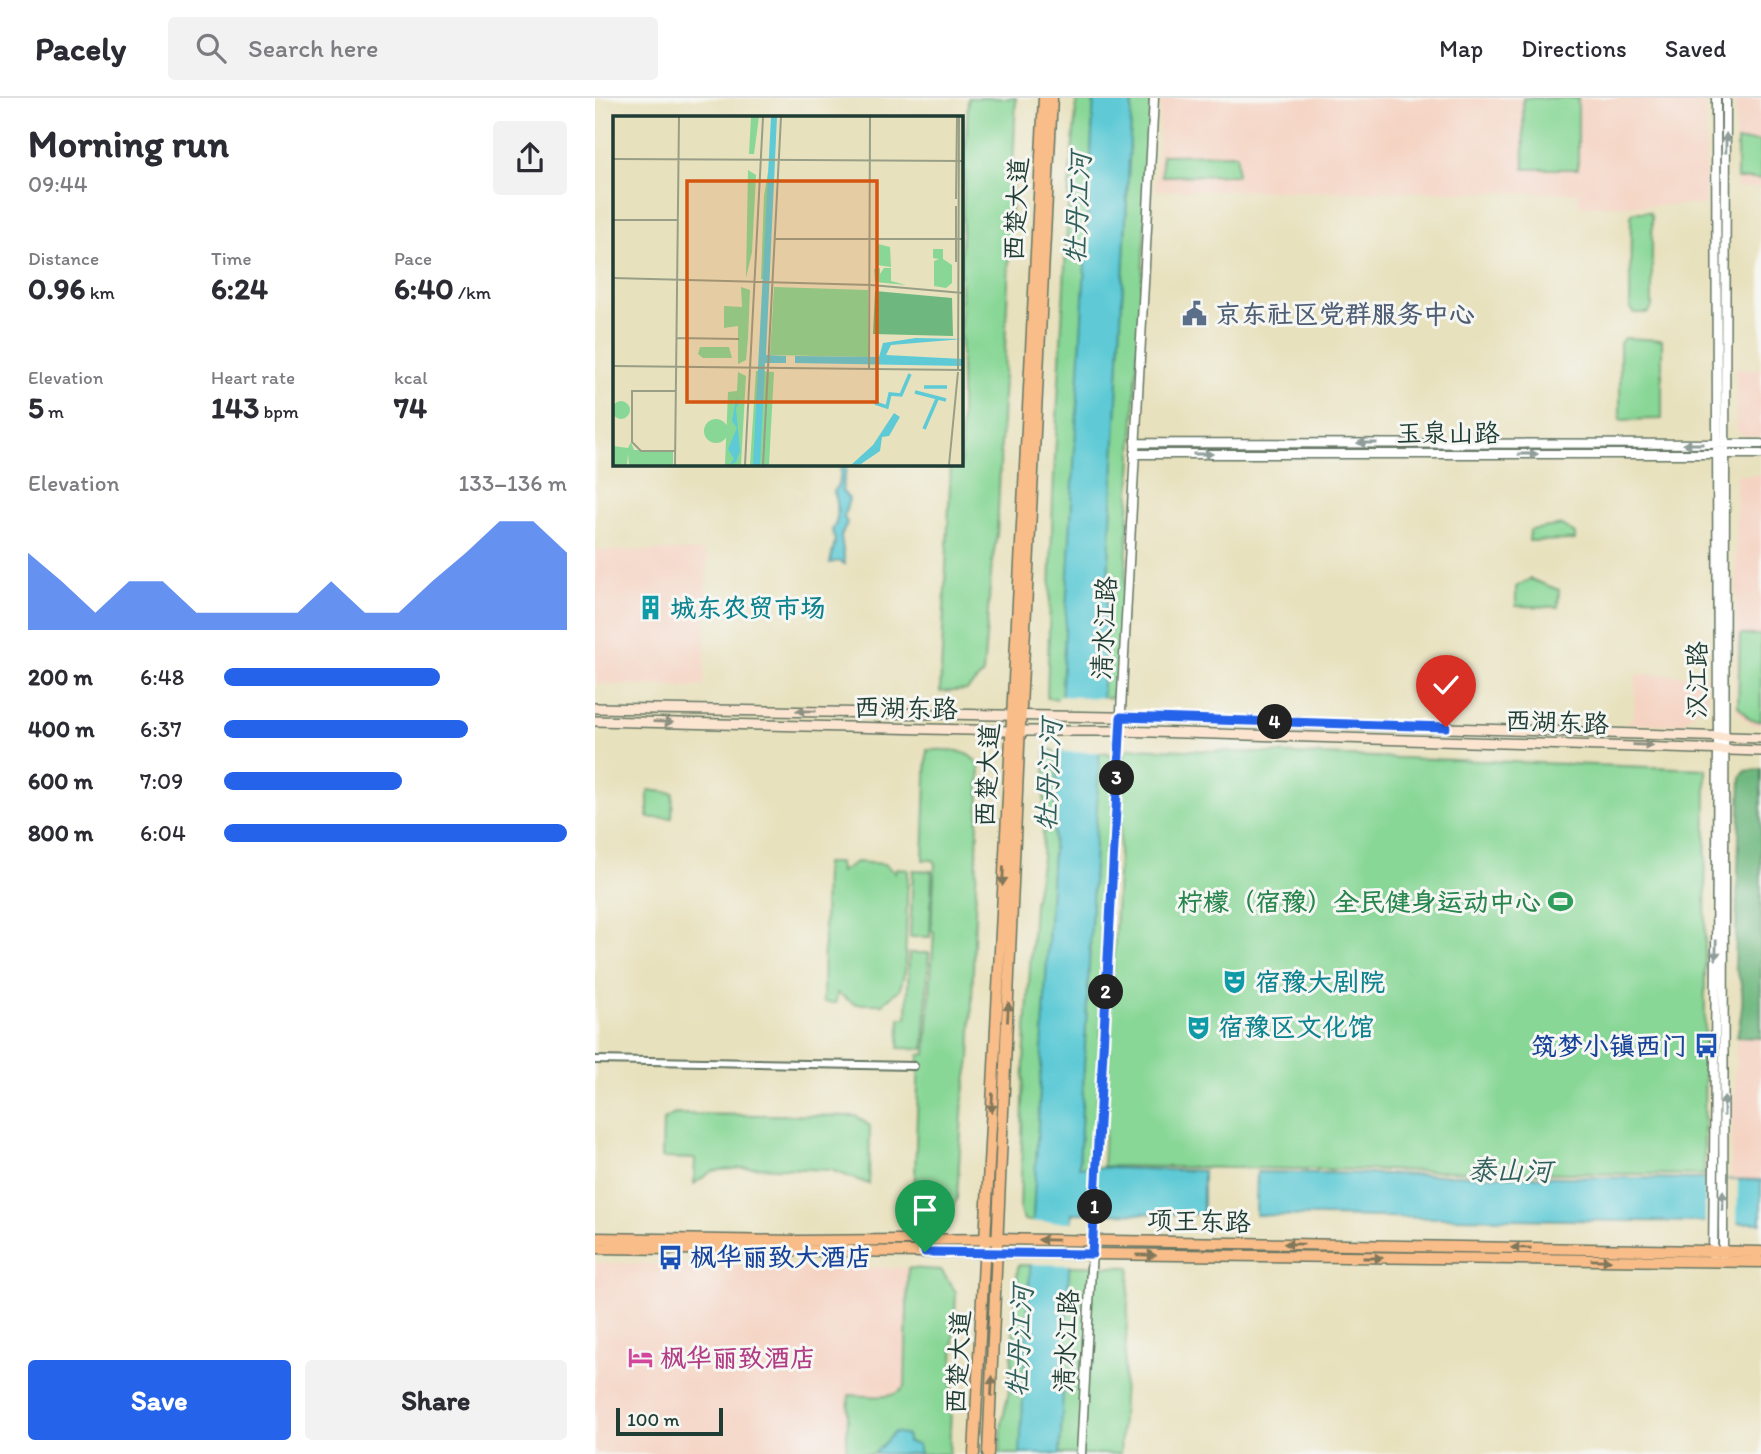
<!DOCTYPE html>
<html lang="en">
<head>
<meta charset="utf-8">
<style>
	body { margin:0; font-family:Itim,"LXGW WenKai TC",sans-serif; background:#f2f2f3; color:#2b2b33; height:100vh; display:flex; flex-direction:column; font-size:26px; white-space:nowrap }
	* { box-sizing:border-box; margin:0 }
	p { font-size:23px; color:#7c7c81 }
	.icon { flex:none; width:38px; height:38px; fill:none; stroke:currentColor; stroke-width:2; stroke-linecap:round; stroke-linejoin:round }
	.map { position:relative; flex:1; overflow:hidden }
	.details { display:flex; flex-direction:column; background:#fff; width:595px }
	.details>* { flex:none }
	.scale { position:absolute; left:21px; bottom:18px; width:107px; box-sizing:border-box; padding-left:7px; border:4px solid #1f3d34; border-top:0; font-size:19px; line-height:24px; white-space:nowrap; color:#1f3d34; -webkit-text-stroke:5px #f6f6f2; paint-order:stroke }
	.pin { position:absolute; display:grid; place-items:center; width:60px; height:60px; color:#fff; margin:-72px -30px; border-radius:50% 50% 50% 0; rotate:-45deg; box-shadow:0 0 7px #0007 }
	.pin .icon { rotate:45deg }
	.km { position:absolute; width:35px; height:35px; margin:-18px; border-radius:50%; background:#222; color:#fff; font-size:19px; line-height:35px; text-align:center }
	.round { display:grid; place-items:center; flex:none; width:74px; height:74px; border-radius:7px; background:#f2f2f3 }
	.head { display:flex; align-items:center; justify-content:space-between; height:119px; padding:0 28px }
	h1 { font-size:38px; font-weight:800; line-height:52px }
	.stats { display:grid; grid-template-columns:repeat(3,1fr); gap:10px; height:119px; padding:7px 28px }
	.stats div { display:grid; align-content:center }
	.stats b { font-size:30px; font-weight:800 }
	.stats small { font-size:19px; font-weight:400 }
	.stats p { font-size:19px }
	.chart { height:196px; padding:14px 28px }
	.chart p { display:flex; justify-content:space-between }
	.chart svg { width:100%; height:126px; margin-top:7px; fill:#2563eb; opacity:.7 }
	.primary-button { display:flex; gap:14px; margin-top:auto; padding:14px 28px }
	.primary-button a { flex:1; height:80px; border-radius:7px; background:#2563eb; color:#fff; font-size:28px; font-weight:800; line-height:80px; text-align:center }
	.primary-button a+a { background:#f2f2f3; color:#2b2b33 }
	ul { padding:0 28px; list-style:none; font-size:23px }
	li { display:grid; grid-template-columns:112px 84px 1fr; align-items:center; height:52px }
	li i { height:18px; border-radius:9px; background:#2563eb }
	header { display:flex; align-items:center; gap:42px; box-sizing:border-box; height:98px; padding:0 35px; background:#fff; border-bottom:2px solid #e1e1e2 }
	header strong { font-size:33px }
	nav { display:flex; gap:38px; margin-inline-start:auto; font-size:24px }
	.search { width:490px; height:63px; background:#f2f2f3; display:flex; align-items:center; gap:18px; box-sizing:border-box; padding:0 24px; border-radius:7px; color:#7c7c81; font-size:26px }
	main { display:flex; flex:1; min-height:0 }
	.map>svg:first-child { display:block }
	.built { fill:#f5d3c2 }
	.green { fill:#88d796; stroke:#548a65; stroke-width:2 }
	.forest { fill:#6eb87f; stroke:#467a5a; stroke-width:2 }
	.water { fill:#5ecad6; stroke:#3e8485; stroke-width:2 }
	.pier { fill:#e8e1bd }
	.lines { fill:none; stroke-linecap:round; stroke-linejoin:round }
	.minor-casing { stroke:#657664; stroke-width:10 }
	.tertiary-casing { stroke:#657664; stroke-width:11 }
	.secondary-casing { stroke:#657664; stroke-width:12 }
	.primary-casing { stroke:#657664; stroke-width:13 }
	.trunk-casing { stroke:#657664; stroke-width:13 }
	.minor { stroke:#fff; stroke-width:6 }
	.tertiary { stroke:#fff; stroke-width:8 }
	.secondary { stroke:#fce5d0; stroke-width:9 }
	.primary { stroke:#f8bd89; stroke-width:10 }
	.trunk { stroke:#f8bd89; stroke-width:10 }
	.oneway { fill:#8f9e9a }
	.oneway2 { fill:#8e9182 }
	.oneway3 { fill:#81775a }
	.route-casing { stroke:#fff; stroke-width:14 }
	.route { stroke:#2563eb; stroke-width:9 }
	.labels { text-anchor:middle; stroke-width:6; stroke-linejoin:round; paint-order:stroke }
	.street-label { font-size:26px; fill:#1f3d34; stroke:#f6f6f2 }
	.service-label { font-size:26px; font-weight:bold; fill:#4e5e75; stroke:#f6f6f2; text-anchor:start }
	.culture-label { font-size:26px; font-weight:bold; fill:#0d838f; stroke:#f6f6f2; text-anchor:start }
	.leisure-label { font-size:26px; font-weight:bold; fill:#27864d; stroke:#f6f6f2; text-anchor:end }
	.transit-label { font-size:26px; font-weight:bold; fill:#164399; stroke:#f6f6f2; text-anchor:end }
	.hotel-label { font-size:26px; font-weight:bold; fill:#b23c85; stroke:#f6f6f2; text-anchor:start }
	.water-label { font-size:28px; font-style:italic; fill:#2f605c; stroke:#f6f6f2 }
	.inset-river { fill:none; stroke:#5ecad6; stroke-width:3.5 }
	.inset-road { fill:none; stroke:#989f86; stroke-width:2 }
	.view { fill:#d45610; fill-opacity:0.15; stroke:#d45610; stroke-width:3.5 }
	.inset-edge { fill:none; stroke:#1f3d34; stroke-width:3.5 }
</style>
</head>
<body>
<header>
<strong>Pacely</strong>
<div class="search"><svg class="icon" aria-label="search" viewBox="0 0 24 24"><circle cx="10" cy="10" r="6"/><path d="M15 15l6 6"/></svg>Search here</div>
<nav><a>Map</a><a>Directions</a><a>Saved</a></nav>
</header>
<main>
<section class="details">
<div class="head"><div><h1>Morning run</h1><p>09:44</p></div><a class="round"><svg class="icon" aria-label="share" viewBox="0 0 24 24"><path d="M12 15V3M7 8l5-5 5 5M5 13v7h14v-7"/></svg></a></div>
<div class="stats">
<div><p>Distance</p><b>0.96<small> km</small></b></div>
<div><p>Time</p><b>6:24</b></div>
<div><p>Pace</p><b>6:40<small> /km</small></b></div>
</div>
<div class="stats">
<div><p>Elevation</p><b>5<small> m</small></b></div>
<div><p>Heart rate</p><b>143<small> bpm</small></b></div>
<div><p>kcal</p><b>74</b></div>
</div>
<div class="chart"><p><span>Elevation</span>133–136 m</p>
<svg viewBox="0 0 160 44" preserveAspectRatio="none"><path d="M0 44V17L10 27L20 38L30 27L40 27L50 38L60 38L70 38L80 38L90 27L100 38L110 38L120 27L130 17L140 6L150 6L160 17V44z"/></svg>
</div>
<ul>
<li><b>200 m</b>6:48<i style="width:63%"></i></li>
<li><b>400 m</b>6:37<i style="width:71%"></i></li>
<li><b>600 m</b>7:09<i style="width:52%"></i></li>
<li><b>800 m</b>6:04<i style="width:100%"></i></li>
</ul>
<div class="primary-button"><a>Save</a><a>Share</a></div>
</section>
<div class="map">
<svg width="1166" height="1356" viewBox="0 0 1166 1356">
	<rect width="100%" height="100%" fill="#f6f6f2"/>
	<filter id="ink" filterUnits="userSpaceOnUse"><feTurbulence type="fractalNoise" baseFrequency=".0143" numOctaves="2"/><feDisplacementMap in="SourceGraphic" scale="14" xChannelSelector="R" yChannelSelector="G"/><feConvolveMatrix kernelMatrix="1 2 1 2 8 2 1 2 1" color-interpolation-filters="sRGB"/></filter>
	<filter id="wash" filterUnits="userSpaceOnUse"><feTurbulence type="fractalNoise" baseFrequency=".00686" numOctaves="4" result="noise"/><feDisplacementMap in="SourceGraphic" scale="28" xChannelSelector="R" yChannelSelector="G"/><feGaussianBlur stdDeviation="1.57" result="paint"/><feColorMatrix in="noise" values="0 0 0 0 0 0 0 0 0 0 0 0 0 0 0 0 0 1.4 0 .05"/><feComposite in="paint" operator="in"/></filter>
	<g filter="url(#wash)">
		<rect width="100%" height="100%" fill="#e8e1bd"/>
		<path class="built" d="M566 0H1111L1110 107 983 108V95L561 92Z
			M1140 0H1166V89H1141Z
			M1141 271H1166V339H1151L1141 331Z
			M1141 377H1166V627H1157L1146 619 1141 610Z
			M0 452 106 453 112 458 109 589 0 586Z
			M1041 576 1112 578V602L1087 626H1032L1039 617Z
			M1142 939 1166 940V1082H1135Z
			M0 1165 313 1170 310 1288 304 1296 296 1298 254 1297 251 1356H0Z"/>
		<path class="green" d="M373 0H421L402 437 397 464 388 576 372 592 345 594 356 366H366V157Z
			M482 0H499L467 601 452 600 458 398 474 91Z
			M537 0H557L524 593 516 600H507Z
			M928 0H983V71H929Z
			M1142 43H1166V81H1142Z
			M642 56V77L567 78V57Z
			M1039 114H1054L1057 119V209L1053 215H1039L1035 209 1036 118Z
			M1029 240 1067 242V321L1025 322V245Z
			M967 427 980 436V442L934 443 935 432Z
			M935 481 964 492 963 509 921 508V489Z
			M1145 537H1166V623L1155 622 1143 608Z
			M534 650 1111 671 1109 1077 508 1068 529 657Z
			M332 652C353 652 371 649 385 668L375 962 368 1001 362 1101C352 1124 334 1122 312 1123V1106H319L324 957 331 956 339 834 336 831 340 766 338 762H328Z
			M451 652 464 653 438 1124 429 1122 425 1113 429 965 439 806 447 760Z
			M504 654 513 655 521 663 499 1070H484Z
			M53 692 78 695 77 720H53Z
			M261 764 290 766 300 775 301 770 313 771 310 873 305 891 287 906H260L242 895 241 905 228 904 230 765H244L245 774Z
			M318 772 337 773 335 839H315Z
			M314 855H334L329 951 304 950 305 920H312Z
			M80 1016 261 1018 275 1028 274 1086 236 1072 158 1069 117 1073 99 1086 100 1061 67 1060 68 1022Z
			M423 1167 535 1169 525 1356H405L407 1325 415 1288Z
			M313 1170 346 1172 361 1194 354 1356H251L254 1297C272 1297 298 1304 310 1288Z"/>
		<path class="forest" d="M1166 671V940L1142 939C1147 914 1152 892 1140 869L1146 678 1151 673Z"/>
		<path class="water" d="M499 0H537L484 1069 608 1073V1116L477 1115 465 1356H425Z
			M246 366H252L247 393 254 401 249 419 252 425 246 438 250 466 244 463 235 465 240 443 237 432C244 423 244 406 239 394L245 382Z
			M662 1074 1166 1082V1125L661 1117Z
			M299 1334 312 1337V1344L323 1347 325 1356H279Z"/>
		<path class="pier" d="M463 598 510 600 508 654H460Z
			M1110 1081 1143 1082 1142 1127H1110Z
			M434 1124H480L478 1167 432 1166Z"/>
	</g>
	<g filter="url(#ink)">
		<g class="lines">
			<defs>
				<path id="minor" d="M0 962 319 968"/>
				<path id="tertiary" d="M540 345 1166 346
					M539 356H1166
					M1118 1164 1123 649 1121 0
					M1128 1164 1131 0
					M486 1356 559 0"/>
				<path id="secondary" d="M0 610 515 619 1166 640
					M0 623 415 633H525L1166 653"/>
				<path id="primary" d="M0 1140 202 1143 403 1141 1166 1154
					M0 1150 1166 1164"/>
				<path id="trunk" d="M379 1356 449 0
					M393 1356 424 649 457 0"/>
			</defs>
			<use href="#minor" class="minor-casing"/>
			<use href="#tertiary" class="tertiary-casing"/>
			<use href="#secondary" class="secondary-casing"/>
			<use href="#primary" class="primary-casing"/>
			<use href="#trunk" class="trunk-casing"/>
			<use href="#minor" class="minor"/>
			<use href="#tertiary" class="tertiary"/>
			<use href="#secondary" class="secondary"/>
			<use href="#primary" class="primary"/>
			<use href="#trunk" class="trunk"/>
		</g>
		<defs><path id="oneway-solid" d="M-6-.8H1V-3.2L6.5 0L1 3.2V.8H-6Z" transform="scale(1.75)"/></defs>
		<g class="oneway">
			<use href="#oneway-solid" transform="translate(1131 45) rotate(-89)"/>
			<use href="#oneway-solid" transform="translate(772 345) rotate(-180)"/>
			<use href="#oneway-solid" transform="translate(1098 346) rotate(-180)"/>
			<use href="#oneway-solid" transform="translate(608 356)"/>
			<use href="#oneway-solid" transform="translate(933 356)"/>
			<use href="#oneway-solid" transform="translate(1121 852) rotate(91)"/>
			<use href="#oneway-solid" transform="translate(1129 1008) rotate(-90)"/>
			<use href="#oneway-solid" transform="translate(1128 1103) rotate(-90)"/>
		</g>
		<g class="oneway2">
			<use href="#oneway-solid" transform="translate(211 613) rotate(-179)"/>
			<use href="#oneway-solid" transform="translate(68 624) rotate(2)"/>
			<use href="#oneway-solid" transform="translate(1048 647) rotate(2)"/>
		</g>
		<g class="oneway3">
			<use href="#oneway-solid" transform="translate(408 778) rotate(93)"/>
			<use href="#oneway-solid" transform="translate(413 914) rotate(-87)"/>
			<use href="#oneway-solid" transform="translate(397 1005) rotate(93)"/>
			<use href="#oneway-solid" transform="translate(453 1142) rotate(-179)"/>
			<use href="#oneway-solid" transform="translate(699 1146) rotate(-179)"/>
			<use href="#oneway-solid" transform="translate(926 1150) rotate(-179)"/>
			<use href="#oneway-solid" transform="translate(551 1157) rotate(1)"/>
			<use href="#oneway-solid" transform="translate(778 1160)"/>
			<use href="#oneway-solid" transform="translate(1006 1162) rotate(1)"/>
			<use href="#oneway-solid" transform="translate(397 1288) rotate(-87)"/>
		</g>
	</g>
	<g class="lines" filter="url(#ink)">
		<defs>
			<path id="route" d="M330 1154 497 1156 526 619 851 629"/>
		</defs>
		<use href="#route" class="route-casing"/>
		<use href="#route" class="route"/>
	</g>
	<defs>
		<symbol id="civic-bare" viewBox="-9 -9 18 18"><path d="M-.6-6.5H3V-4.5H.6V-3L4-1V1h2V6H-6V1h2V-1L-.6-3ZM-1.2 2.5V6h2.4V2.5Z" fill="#5c6f8a" stroke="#f6f6f2" stroke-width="2.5" paint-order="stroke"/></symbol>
		<symbol id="building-bare" viewBox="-9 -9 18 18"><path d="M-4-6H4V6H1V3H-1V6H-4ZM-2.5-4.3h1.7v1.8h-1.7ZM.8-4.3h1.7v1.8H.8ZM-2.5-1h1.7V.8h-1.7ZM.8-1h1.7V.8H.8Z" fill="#0f9aa8" stroke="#f6f6f2" stroke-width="2.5" paint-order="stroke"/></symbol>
		<symbol id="stadium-bare" viewBox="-9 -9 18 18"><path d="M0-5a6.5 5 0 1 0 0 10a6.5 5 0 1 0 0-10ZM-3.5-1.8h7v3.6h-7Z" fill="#2e9e5b" stroke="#f6f6f2" stroke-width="2.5" paint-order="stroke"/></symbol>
		<symbol id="theatre-bare" viewBox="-9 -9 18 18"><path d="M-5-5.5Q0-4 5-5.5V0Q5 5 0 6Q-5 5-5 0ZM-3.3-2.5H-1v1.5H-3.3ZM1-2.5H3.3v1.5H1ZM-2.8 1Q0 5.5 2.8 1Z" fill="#0f9aa8" stroke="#f6f6f2" stroke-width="2.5" paint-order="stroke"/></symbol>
		<symbol id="bus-bare" viewBox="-9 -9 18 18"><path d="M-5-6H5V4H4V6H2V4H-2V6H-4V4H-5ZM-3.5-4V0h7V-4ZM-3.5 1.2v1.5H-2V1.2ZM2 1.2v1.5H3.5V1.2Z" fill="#1a4fb4" stroke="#f6f6f2" stroke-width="2.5" paint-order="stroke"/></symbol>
		<symbol id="hotel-bare" viewBox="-9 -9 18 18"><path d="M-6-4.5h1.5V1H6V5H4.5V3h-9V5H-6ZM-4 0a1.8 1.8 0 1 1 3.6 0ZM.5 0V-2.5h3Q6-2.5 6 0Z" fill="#d1479c" stroke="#f6f6f2" stroke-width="2.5" paint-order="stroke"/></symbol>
	</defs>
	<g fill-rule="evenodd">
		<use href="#civic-bare" x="582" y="198" width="35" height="35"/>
		<use href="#building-bare" x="38" y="492" width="35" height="35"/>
		<use href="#stadium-bare" x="948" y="786" width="35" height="35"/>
		<use href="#theatre-bare" x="622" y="866" width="35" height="35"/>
		<use href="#theatre-bare" x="586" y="912" width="35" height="35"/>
		<use href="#bus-bare" x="1094" y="930" width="35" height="35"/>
		<use href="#bus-bare" x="58" y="1142" width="35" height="35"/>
		<use href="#hotel-bare" x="28" y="1242" width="35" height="35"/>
	</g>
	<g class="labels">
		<g class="street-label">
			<text transform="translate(421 111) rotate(-87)" y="9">西楚大道</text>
			<text x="853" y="344">玉泉山路</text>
			<text transform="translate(509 530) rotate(-87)" y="9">清水江路</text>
			<text transform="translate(1102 582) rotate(-90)" y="9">汉江路</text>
			<text transform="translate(311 610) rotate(1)" y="9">西湖东路</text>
			<text transform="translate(962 624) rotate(2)" y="9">西湖东路</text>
			<text transform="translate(392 677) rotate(-87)" y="9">西楚大道</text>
			<text transform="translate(604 1123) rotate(1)" y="9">项王东路</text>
			<text transform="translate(471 1243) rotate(-87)" y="9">清水江路</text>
			<text transform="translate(363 1264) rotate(-87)" y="9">西楚大道</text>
		</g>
		<g class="service-label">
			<text x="620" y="225">京东社区党群服务中心</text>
		</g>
		<g class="culture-label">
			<text x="75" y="519">城东农贸市场</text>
			<text x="660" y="893">宿豫大剧院</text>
			<text x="623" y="938">宿豫区文化馆</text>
		</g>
		<g class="leisure-label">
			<text x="946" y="813">柠檬（宿豫）全民健身运动中心</text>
		</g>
		<g class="transit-label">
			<text x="1092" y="957">筑梦小镇西门</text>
			<text x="95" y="1168" text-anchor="start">枫华丽致大酒店</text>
		</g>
		<g class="hotel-label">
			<text x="65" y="1269">枫华丽致酒店</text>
		</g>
		<g class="water-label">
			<text transform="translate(482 110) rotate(-87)" y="10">牡丹江河</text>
			<text transform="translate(453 677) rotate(-87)" y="10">牡丹江河</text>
			<text transform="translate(915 1072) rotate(1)" y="10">泰山河</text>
			<text transform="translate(424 1243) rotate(-87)" y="10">牡丹江河</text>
		</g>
	</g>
	<g transform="translate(18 18)">
		<rect width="350" height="350" fill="#e8e1bd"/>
		<path d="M138 1H146L141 38H136ZM156 50 150 163H148L151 80ZM135 54 143 59 139 136 133 162ZM265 128 277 131 278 151 264 149ZM320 133H330V143L339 149V167L333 172 321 170V145L326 143 320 142ZM267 152V158L271 152H278V165L293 169 262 166 261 153ZM128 171 137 174 135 222 133 244 125 248V210L111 212V190L129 191ZM161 171 255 174V241L157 239ZM87 231H116L119 242H90L85 238ZM143 255 161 256 156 349H137ZM125 256 133 260 128 349H112L115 276 124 275ZM-1 294a9 9 0 1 1 18 0a9 9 0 1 1-18 0ZM91 315a12 12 0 1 1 24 0a12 12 0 1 1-24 0ZM18 326 21 334H60V349H16L15 338 14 349H0V330L15 332Z" fill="#88d796"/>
		<path d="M262 175 339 182 340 220 260 218Z" fill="#6eb87f"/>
		<path d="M158 1H164L153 239 173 240V247H152L147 349H140ZM303 222 350 223 278 229 273 239 350 243V250L182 247V240L266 241 270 227ZM123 283 127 285 123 292 127 335 123 346 117 349 121 343 115 333 124 312 119 305ZM281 297 287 301 276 320 269 321 267 335 248 348 238 349 260 329Z" fill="#5ecad6"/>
		<path class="inset-river" d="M311 271H334M302 276 333 284M262 287 274 291 277 278 288 279 297 258M311 313 324 283"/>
		<path class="inset-road" d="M0 43 350 45M343 83 344 1M0 104H64M162 123H350M343 146V90M0 162 258 169 350 177M64 222 126 223M0 250 350 254M256 254 257 1M345 254 346 1M62 335H28L19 326V275H62M62 349 66 1M132 349 150 1M150 349 168 1M336 349 345 256"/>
		<path class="view" d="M74 65H264V286H74Z"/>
		<rect width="350" height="350" class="inset-edge"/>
	</g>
</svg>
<div class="scale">100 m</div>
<div class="pin" style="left:330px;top:1154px;background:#1e9e55"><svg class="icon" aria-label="arrive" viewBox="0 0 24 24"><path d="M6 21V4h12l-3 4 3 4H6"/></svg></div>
<div class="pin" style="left:851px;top:629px;background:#d93025"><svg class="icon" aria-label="check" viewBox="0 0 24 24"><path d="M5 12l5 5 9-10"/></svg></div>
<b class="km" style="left:500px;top:1109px">1</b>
<b class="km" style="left:511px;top:894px">2</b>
<b class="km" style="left:522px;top:680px">3</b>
<b class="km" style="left:680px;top:624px">4</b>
</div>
</main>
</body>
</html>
